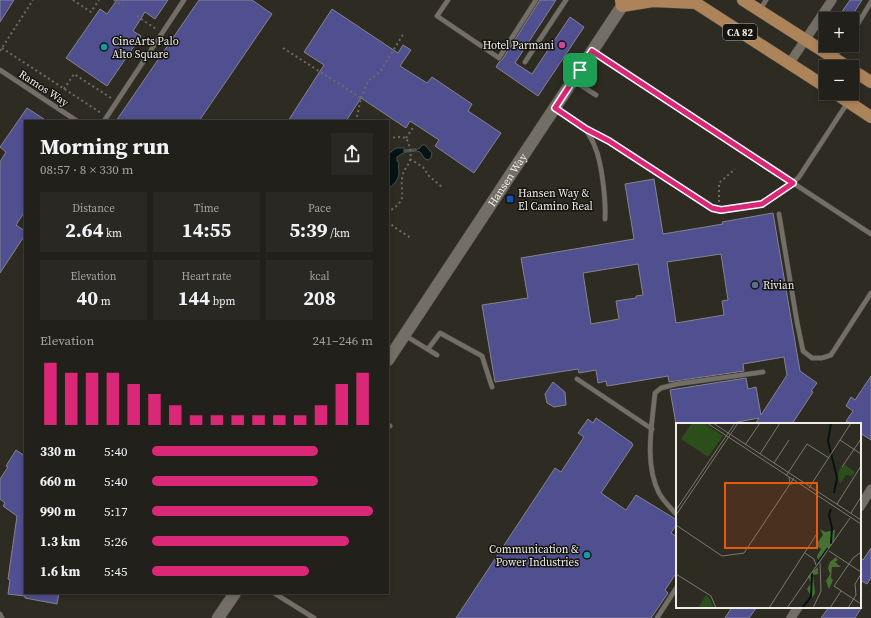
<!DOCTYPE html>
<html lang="en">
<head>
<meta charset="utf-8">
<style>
	body { margin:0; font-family:"Source Serif 4",serif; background:#2a2823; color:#f1f3f6; height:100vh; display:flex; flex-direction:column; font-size:15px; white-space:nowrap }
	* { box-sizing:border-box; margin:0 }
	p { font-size:13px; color:#a2a3a2 }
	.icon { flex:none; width:22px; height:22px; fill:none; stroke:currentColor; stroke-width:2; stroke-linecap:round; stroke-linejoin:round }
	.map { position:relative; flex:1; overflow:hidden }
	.details { position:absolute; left:24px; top:120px; width:365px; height:474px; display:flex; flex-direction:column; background:#22201a; border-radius:0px; box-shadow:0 2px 6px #0003,0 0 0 1px #3f3e39 }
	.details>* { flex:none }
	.tools { position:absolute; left:819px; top:12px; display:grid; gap:8px }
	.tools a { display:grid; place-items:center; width:40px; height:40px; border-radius:0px; background:#22201a; box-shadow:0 2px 6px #0003,0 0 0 1px #3f3e39; font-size:20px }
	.pin { position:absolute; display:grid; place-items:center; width:34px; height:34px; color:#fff; margin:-17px; border-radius:8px; box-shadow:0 2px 6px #0006 }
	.round { display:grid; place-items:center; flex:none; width:42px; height:42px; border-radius:0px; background:#2a2823 }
	.headline { display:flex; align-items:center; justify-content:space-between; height:68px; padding:0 16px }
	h1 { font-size:22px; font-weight:700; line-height:30px }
	.stats { display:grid; grid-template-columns:repeat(3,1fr); gap:6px; height:68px; padding:4px 16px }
	.stats div { display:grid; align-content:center; border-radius:0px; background:#2a2823; text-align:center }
	.stats b { font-size:20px; font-weight:700 }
	.stats small { font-size:11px; font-weight:400 }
	.stats p { font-size:11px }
	.chart { height:112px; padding:8px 16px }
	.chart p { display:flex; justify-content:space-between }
	.chart svg { width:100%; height:72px; margin-top:4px; stroke:#db2777; stroke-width:6 }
	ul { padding:0 16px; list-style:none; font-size:13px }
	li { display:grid; grid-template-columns:64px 48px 1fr; align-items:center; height:30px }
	li i { height:10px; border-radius:5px; background:#db2777 }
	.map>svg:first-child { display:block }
	.water { fill:#051315; stroke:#4b5454 }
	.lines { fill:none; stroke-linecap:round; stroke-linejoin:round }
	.stream { stroke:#4b5454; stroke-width:3.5 }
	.building { fill:#504f90; stroke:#83848e; fill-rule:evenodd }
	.service-casing { stroke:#4b4841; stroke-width:5.5 }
	.minor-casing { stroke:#4b4841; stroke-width:10 }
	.tertiary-casing { stroke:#4b4841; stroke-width:13 }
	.primary-casing { stroke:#4b4841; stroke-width:13 }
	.path { stroke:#6e6b64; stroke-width:2; stroke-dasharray:2 3; stroke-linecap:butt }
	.service { stroke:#736f66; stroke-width:4.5 }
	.minor { stroke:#736f66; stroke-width:9 }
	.tertiary { stroke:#736f66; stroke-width:12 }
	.primary { stroke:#ad835a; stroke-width:12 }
	.route-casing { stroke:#fff; stroke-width:8 }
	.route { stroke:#db2777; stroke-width:5 }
	.hotel-dot { fill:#d1479c; stroke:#151410; stroke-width:1.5 }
	.culture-dot { fill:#0f9aa8; stroke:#151410; stroke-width:1.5 }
	.transit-dot { fill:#1a4fb4; stroke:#151410; stroke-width:1.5 }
	.service-dot { fill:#5c6f8a; stroke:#151410; stroke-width:1.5 }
	.labels { text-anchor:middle; stroke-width:3; stroke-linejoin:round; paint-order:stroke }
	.shield { fill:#151410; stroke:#aeaca6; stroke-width:1 }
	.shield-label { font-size:10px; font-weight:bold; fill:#efede7 }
	.poi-label { font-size:11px; fill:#efede7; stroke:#151410; text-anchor:start }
	.street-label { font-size:11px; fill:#efede7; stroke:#151410 }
	.inset-river { fill:none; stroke:#051315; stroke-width:2 }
	.inset-road { fill:none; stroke:#7b7971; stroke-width:1 }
	.view { fill:#e8590c; fill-opacity:0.15; stroke:#e8590c; stroke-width:2 }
	.inset-edge { fill:none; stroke:#efede7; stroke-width:2 }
</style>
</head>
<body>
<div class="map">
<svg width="871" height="618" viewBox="0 0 871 618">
	<rect width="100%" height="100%" fill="#2e2b23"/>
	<path class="water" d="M422 145H425L432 153 431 158 428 160 425 159 420 152 416 151 415 149H419Z
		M396 148H404L405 152 397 157V161L399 163C398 167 399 170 399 174 398 181 393 185 388 189V154Z"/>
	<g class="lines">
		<path class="stream" d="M405 151 415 150"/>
	</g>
	<path class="building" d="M0 0H14L0 22Z
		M117 0H168L155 19 145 12 133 31 141 36 107 86 66 58 100 9 107 14Z
		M199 0H252L272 14 199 121H116Z
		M540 0H556L515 63 532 74 570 17 584 27 538 96 496 67 499 62 502 60Z
		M850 0H862L850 19H837Z
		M332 9 398 53 403 45 411 50 400 66 427 83 432 77 472 104 468 111 501 133 474 173 435 146 439 140 410 121 406 128 361 98 346 121H288L324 65 304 52Z
		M27 108 47 121H25V211L16 225 25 231V235L0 273V162L6 152 0 147Z
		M654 179 663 234 723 224 722 222 773 213 800 371 817 383 811 391 813 392 792 424H755L759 418 727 424H676L670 390 746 378 748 389 756 387 761 415 787 375 784 357 743 364 744 371 669 382 668 376 607 386 606 381 598 383 596 370 579 373 578 369 495 382 482 305 528 298 521 258 634 239 625 184ZM721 254 728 300 722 301 724 315 676 323 667 262ZM638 264 643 295 636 296V298L616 301 619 319 591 324 583 273Z
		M871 376V440L860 433V424H852L846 421 853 411 846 406 851 397 855 400Z
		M553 382 565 392 566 405 554 407 547 403 545 394Z
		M596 418 632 443V444L633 445 601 493 626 510 636 495 677 520V524L671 533 677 537V572L665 590 668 593 651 618H456L555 468 561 472 584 437 578 433 588 419 593 423Z
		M16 450 25 456V595V593H59L57 604 25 598V596L8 594 10 580 8 579 17 516 3 506 5 503 0 499V479L8 467 6 466Z
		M871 548V578L867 584 860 580V558L863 560Z
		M732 607H757L749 618H725Z
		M829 607H862L855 618H821Z"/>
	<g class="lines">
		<defs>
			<path id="service" d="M448 0 437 16 499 58 536 0
				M760 10 766 0
				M853 32 871 2
				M593 52 871 234
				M835 57 843 45
				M525 62 566 0
				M0 70 77 121
				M574 81 596 95
				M556 108 586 129 609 141 712 208 721 210 762 204 786 189 799 177 848 102
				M104 121 184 0
				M586 130C589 135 593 141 595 147 602 163 606 201 605 219
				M779 214 797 322 803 351 812 358H822L831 355 871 293
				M406 336 437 355
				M428 349 440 333 482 356 492 387
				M577 379 652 429
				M388 425 390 426
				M677 515C671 508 664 502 659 493 644 463 652 425 655 393L661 388 677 384 763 372
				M274 593 314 618
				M0 614 2 618
				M657 618 677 587"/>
			<path id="minor" d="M789 64 832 0
				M860 507 871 489
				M791 618 798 607"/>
			<g id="tertiary">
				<path id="s1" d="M388 360 626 0"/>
				<path d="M218 618 235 593"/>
			</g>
			<path id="primary" d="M621 0 622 6 653 1 696 3
				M691 0 826 87
				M743 0 848 67
				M852 70 871 82
				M835 93 871 117"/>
		</defs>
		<use href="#service" class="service-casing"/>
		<use href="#minor" class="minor-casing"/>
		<use href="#tertiary" class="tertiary-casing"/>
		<use href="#primary" class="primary-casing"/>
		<path class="path" d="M73 0 91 12 99 0
			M114 0 123 6
			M137 16 156 29
			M2 48 101 113
			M283 48 361 98 356 121
			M0 51 33 0
			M64 89 74 74 111 98
			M361 98 368 81 380 72 404 33
			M388 138 401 137 406 138C409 143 412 153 410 160 409 165 404 169 403 174 398 194 411 198 388 212
			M406 138 414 126
			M410 159 423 167 429 176 442 187
			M719 202V183L735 169
			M388 221 394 227 411 238"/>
		<use href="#service" class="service"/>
		<use href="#minor" class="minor"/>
		<use href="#tertiary" class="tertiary"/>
		<use href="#primary" class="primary"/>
	</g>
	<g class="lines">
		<defs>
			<path id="route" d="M592 51 793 183 762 204 721 210 712 208 609 141 586 129 555 108Z"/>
		</defs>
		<use href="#route" class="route-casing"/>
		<use href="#route" class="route"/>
	</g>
	<circle class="hotel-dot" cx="562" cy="45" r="4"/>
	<g class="culture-dot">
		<circle cx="104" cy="47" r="4"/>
		<circle cx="587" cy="555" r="4"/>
	</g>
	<rect class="transit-dot" x="506" y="195" width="8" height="8" rx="2"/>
	<circle class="service-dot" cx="755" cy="285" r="4"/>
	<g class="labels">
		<rect class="shield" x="723" y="24" width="34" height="16" rx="3"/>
		<g class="shield-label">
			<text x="740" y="36">CA 82</text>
		</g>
		<g class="poi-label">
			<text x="112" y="45">CineArts Palo<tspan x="112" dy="13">Alto Square</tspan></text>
			<text x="554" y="49" text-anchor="end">Hotel Parmani</text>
			<text x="518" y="197">Hansen Way &amp;<tspan x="518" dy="13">El Camino Real</tspan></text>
			<text x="763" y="289">Rivian</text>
			<text x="579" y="553" text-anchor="end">Communication &amp;<tspan x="579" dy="13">Power Industries</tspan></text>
		</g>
		<g class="street-label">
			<text transform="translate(44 88) rotate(33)" y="4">Ramos Way</text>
			<text dy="4" stroke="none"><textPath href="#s1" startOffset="216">Hansen Way</textPath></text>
		</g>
	</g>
	<g transform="translate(676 423)">
		<rect width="185" height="185" fill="#2e2b23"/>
		<path d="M16 0H28L47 13 32 34 5 16ZM168 41 179 49 176 53 170 52 164 61 162 55 163 47ZM30 172 34 176 38 185H22Z" fill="#2c4e1b"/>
		<path d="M144 106 149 109 159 107 158 117 143 141 141 133 145 126 140 122 147 112ZM160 134 162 137 159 139 165 144H156L155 155 157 157 153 166 150 158 154 151 152 145 154 139ZM142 144V151L137 152 139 170 136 175 131 166 135 160 132 153Z" fill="#467132"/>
		<path class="inset-river" d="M155 0 152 18 161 55 158 70M155 121 156 105 153 92 155 86M142 139 152 125M126 185 135 174 136 150"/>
		<path class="inset-road" d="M31 0 185 101M37 0 185 97M164 17 185 31M69 22 84 0M84 31 104 0M98 40 113 17M166 44 185 16M110 53 131 21 153 35M113 54 114 61 122 60M133 65 175 0M161 81 185 43M0 87 59 0M175 90 185 74M0 92 62 0M0 102 46 133 68 130 118 55M153 128 185 149M185 129 177 135 158 163 185 181M129 130 138 136 140 142M0 151 35 173 40 185M93 185 142 109M111 185 174 95M137 185 145 168 144 140M154 185 165 168M172 185 180 172 179 161 185 151"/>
		<path class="view" d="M49 60H141V125H49Z"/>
		<rect width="185" height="185" class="inset-edge"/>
	</g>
</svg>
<div class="tools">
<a>+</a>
<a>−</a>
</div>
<div class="pin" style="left:580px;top:70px;background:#1e9e55"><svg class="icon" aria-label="arrive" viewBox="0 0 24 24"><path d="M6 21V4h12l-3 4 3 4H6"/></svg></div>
<section class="details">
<div class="headline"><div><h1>Morning run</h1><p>08:57 · 8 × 330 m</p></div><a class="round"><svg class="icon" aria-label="share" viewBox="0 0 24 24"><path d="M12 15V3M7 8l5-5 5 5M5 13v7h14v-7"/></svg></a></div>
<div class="stats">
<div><p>Distance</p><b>2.64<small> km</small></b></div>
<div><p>Time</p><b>14:55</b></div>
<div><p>Pace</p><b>5:39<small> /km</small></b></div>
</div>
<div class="stats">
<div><p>Elevation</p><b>40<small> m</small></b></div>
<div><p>Heart rate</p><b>144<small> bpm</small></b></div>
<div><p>kcal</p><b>208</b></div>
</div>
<div class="chart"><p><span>Elevation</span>241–246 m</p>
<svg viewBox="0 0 160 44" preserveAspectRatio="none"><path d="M5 44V6M15 44V12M25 44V12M35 44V12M45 44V19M55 44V25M65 44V32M75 44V38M85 44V38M95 44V38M105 44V38M115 44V38M125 44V38M135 44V32M145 44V19M155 44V12"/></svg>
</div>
<ul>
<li><b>330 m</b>5:40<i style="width:75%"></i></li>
<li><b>660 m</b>5:40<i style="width:75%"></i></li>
<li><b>990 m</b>5:17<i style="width:100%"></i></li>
<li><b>1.3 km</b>5:26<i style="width:89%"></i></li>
<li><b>1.6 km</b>5:45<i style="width:71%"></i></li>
</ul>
</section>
</div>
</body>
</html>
